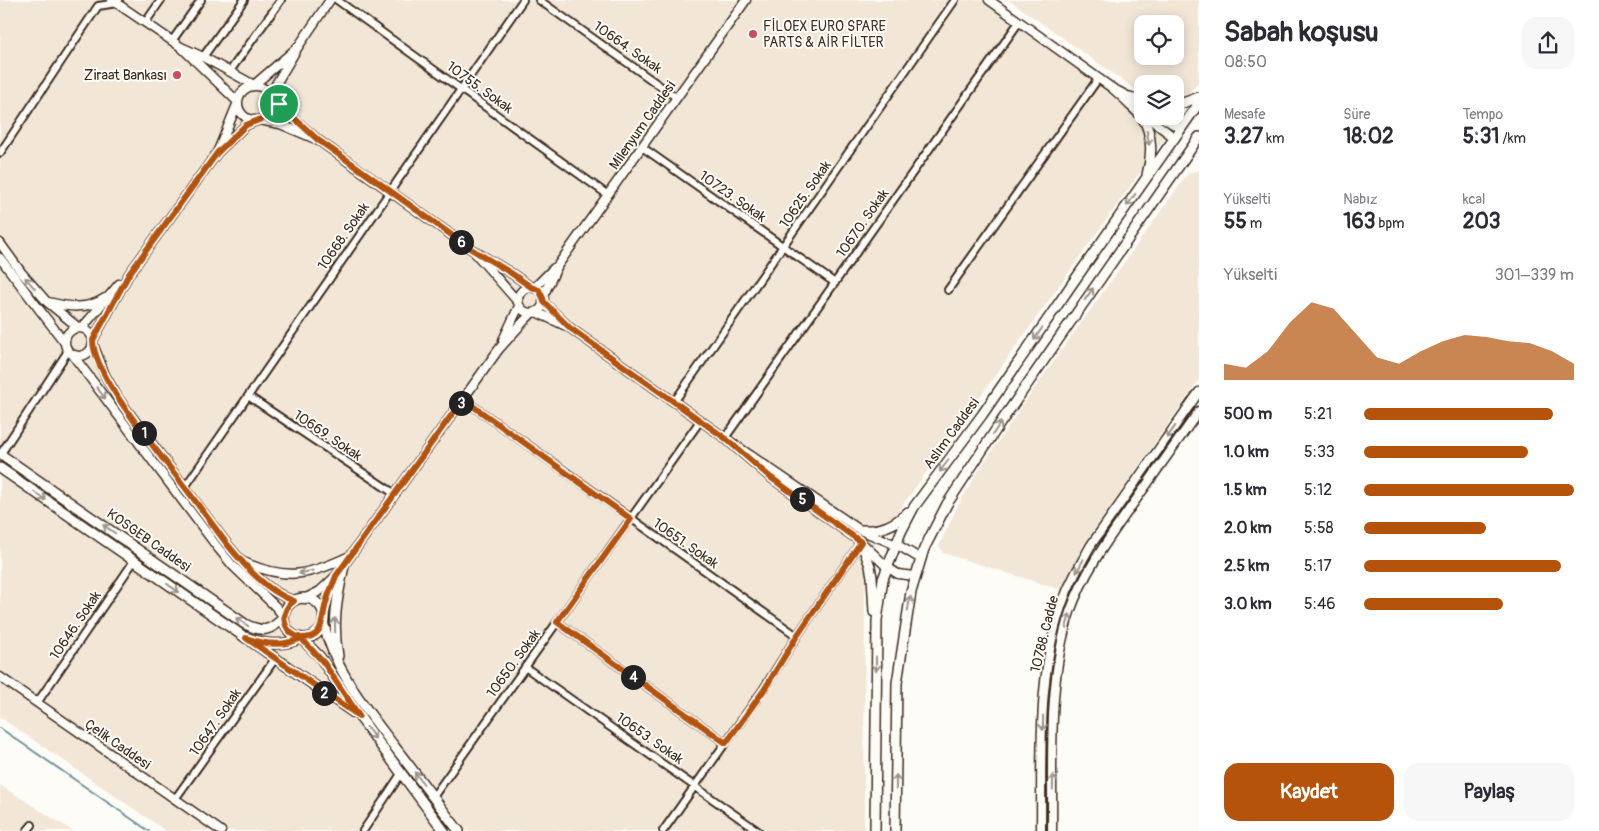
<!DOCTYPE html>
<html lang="tr">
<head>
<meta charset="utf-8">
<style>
	body { margin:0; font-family:Pangolin,sans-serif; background:#f7f7f7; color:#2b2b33; height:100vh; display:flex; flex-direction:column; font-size:19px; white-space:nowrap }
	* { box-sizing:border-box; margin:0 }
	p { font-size:16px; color:#7c7c81 }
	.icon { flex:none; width:28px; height:28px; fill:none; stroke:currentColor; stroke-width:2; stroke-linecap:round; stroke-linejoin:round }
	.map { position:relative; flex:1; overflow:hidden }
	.sheet { display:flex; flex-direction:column; background:#fff; width:400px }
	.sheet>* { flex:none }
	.buttons { position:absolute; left:1134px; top:15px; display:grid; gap:10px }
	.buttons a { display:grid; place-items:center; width:50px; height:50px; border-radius:10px; background:#fff; box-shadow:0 2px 12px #0003; font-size:25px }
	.pin { position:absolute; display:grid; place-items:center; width:42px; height:42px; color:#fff; margin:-21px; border:2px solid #fff; border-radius:50%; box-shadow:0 1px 5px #0007 }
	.km { position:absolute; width:25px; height:25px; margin:-12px; border-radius:50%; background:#222; color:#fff; font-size:14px; line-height:25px; text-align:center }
	.round { display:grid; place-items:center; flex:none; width:52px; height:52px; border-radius:15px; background:#f7f7f7 }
	.headline { display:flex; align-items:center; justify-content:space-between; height:85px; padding:0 25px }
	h1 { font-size:28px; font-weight:700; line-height:38px }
	.stats { display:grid; grid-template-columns:repeat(3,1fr); gap:8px; height:85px; padding:5px 25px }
	.stats div { display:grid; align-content:center }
	.stats b { font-size:21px; font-weight:700 }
	.stats small { font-size:14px; font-weight:400 }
	.stats p { font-size:14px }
	.chart { height:140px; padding:10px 25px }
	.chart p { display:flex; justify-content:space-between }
	.chart svg { width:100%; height:90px; margin-top:5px; fill:#b45309; opacity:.7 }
	.cta { display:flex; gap:10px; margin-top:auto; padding:10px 25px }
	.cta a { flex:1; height:58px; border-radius:15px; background:#b45309; color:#fff; font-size:20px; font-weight:700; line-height:58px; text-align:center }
	.cta a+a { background:#f7f7f7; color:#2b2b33 }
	ul { padding:0 25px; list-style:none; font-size:16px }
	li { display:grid; grid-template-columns:80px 60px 1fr; align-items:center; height:38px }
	li i { height:12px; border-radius:6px; background:#b45309 }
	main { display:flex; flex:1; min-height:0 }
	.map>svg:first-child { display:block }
	.built { fill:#f2e7d7; fill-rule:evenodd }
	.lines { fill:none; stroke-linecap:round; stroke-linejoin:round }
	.stream { stroke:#6f949d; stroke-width:2 }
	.minor-casing { stroke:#3b2a1e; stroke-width:10 }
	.tertiary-casing { stroke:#3b2a1e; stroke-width:11 }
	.secondary-casing { stroke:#3b2a1e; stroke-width:12 }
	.minor { stroke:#fdfcf7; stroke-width:6 }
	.tertiary { stroke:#fdfcf7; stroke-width:8 }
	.secondary { stroke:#fdfcf7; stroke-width:9 }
	.oneway { stroke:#9c938a }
	.route-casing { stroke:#fff; stroke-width:10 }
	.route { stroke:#b45309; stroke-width:6 }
	.poi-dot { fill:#d1495b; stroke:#fdfcf7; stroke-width:2 }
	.labels { text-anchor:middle; stroke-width:4; stroke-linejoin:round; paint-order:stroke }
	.poi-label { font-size:14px; fill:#3b2a1e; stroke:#fdfcf7; text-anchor:start }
	.street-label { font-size:14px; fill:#3b2a1e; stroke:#fdfcf7 }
</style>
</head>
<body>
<main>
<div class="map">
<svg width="1199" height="831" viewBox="0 0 1199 831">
	<rect width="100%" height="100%" fill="#fdfcf7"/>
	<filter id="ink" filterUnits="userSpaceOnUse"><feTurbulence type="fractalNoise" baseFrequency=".02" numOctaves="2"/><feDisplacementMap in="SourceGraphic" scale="10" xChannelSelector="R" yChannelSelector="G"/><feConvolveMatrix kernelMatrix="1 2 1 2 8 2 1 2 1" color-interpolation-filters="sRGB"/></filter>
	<g filter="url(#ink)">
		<path class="built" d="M0 0H988L1142 109V116H1152L1171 129 895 516 880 537 873 551 868 567 865 583 864 831H166L0 717Z
			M1009 0H1199V82L1188 94 1175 100V84H1142V94ZM1142 24H1175V56H1142Z
			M1199 170V380L1083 546 1062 590 943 553 939 546 943 537 957 507 977 473 1026 400 1186 176 1189 173Z
			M0 785 73 831H0Z"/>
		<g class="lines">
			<path class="stream" d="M0 728 149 831"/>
			<defs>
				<path id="minor" d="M337 0 608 195
					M539 0 677 98
					M145 23 161 0
					M172 41 201 0
					M203 57 244 0
					M230 71 281 0
					M642 147 835 283
					M0 153 98 6 117 3 119 0
					M948 290 1098 79
					M248 396 395 494
					M463 399 797 636
					M674 402 955 0
					M725 438 1019 22
					M0 455 68 351
					M185 487 523 0
					M557 622 726 743
					M525 667 758 831
					M37 703 134 561
					M433 797 700 421
					M175 799 275 659
					M27 831 32 825
					M363 831 401 774
					M663 831 763 690 797 636 861 542"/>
				<path id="tertiary" d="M112 0 181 47
					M989 0 1112 88
					M181 47 203 57 254 85 298 47 276 84 271 95 287 113 318 140 280 124 259 120 246 125 217 153 238 102Z
					M298 47 330 0
					M238 103a17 17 0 1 1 34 0a17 17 0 1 1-34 0Z
					M1132 106 1112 88 1135 100
					M1146 116 1175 138
					M1160 116 1181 129
					M318 140 471 249 511 273 531 287
					M0 243 21 272 47 302 79 328
					M476 254 518 302
					M0 258 65 343
					M518 300a13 13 0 1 1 26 0a13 13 0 1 1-26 0Z
					M534 288 554 268
					M543 296 558 265 746 0
					M48 302C68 307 87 310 105 298
					M543 302 570 328 725 438
					M536 312 564 325
					M82 328 119 284
					M65 342a14 14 0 1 1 28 0a14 14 0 1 1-28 0Z
					M93 340 129 274 217 153
					M503 340 519 306
					M93 344 105 375 118 398 227 544C246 567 266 591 294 601
					M72 354 218 548 233 566 276 607 284 617
					M246 563C289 581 309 575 350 556
					M915 576 898 574 887 567 861 542 770 477 725 438 860 530 901 547 921 559
					M304 599 320 591 336 576 499 349 524 321 532 313
					M323 617 327 600 335 580
					M0 677 221 831
					M1041 831C1042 752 1036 671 1065 596 1072 578 1082 561 1091 545L1199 392
					M1052 831C1053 758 1047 682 1070 612 1084 572 1109 538 1133 504 1155 473 1177 442 1199 411"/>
				<path id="secondary" d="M1130 97 1142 102
					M1128 103C1132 107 1138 112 1142 117 1153 133 1152 157 1147 175
					M1175 106 1199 97
					M0 454 245 624C263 633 271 631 284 617
					M0 468 246 638C263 644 284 647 301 638L320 657 359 716 444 831
					M860 530C880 531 894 526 908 512
					M861 542 870 566 872 577 874 612
					M284 618a20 20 0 1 1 40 0a20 20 0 1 1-40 0Z
					M323 622C336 673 364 706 394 746 416 774 437 803 459 831
					M252 642 354 713
					M338 656C332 623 337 598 344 566
					M875 831 877 620 883 579 901 532 914 507 982 415 1072 284 1199 103
					M895 831 897 683 911 592 924 549 947 504 1001 422 1199 137"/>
			</defs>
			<use href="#minor" class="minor-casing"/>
			<use href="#tertiary" class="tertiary-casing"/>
			<use href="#secondary" class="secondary-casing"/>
			<use href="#minor" class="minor"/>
			<use href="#tertiary" class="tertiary"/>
			<use href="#secondary" class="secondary"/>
		</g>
		<defs><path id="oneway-shaft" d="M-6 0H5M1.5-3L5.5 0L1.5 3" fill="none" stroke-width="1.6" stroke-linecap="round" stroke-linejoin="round" transform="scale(1.25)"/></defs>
		<g class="oneway">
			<use href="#oneway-shaft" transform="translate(1148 138) rotate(81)"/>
			<use href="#oneway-shaft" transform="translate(1131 200) rotate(125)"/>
			<use href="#oneway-shaft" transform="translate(30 283) rotate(-131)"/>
			<use href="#oneway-shaft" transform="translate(1089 294) rotate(-55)"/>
			<use href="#oneway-shaft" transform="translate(1038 334) rotate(124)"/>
			<use href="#oneway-shaft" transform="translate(101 393) rotate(52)"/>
			<use href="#oneway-shaft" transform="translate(997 428) rotate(-57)"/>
			<use href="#oneway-shaft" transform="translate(1171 432) rotate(125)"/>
			<use href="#oneway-shaft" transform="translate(944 466) rotate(127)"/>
			<use href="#oneway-shaft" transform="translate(40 496) rotate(35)"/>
			<use href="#oneway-shaft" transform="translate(109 529) rotate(-145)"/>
			<use href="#oneway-shaft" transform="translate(1080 566) rotate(118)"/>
			<use href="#oneway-shaft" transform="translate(306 572) rotate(169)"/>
			<use href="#oneway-shaft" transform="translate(173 588) rotate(35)"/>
			<use href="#oneway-shaft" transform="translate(909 603) rotate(-81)"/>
			<use href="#oneway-shaft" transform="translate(1068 621) rotate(-74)"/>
			<use href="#oneway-shaft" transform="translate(242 622) rotate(-147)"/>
			<use href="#oneway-shaft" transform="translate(335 625) rotate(-91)"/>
			<use href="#oneway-shaft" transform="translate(876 664) rotate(90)"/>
			<use href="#oneway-shaft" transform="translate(1043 723) rotate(91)"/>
			<use href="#oneway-shaft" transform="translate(371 733) rotate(54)"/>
			<use href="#oneway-shaft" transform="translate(419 778) rotate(-127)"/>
			<use href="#oneway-shaft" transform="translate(896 782) rotate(-89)"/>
			<use href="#oneway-shaft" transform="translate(1053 782) rotate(-89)"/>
		</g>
	</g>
	<g class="lines" filter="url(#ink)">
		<defs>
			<path id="route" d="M279 104 271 95 273 105 268 115 264 118 246 125 217 153 129 274 93 340C93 374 153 445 174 473 192 496 209 520 227 544 246 567 266 591 294 601 278 612 283 633 301 638 284 647 263 644 246 638L359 716 324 663 301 638C325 638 321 619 326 603 328 594 333 585 336 576L463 399 631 519 557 622 726 743 764 690 797 636 861 542 770 477 725 438 570 328 544 302 543 298 539 290 531 287 511 273 471 249 354 165 318 140 279 104"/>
		</defs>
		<use href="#route" class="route-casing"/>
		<use href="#route" class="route"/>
	</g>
	<g class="poi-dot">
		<circle cx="753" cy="34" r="5"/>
		<circle cx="177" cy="75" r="5"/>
	</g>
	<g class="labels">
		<g class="poi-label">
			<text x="763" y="31">FİLOEX EURO SPARE<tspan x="763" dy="16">PARTS &amp; AİR FİLTER</tspan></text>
			<text x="167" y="80" text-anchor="end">Ziraat Bankası</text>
		</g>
		<g class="street-label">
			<text transform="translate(628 47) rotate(35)" y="5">10664. Sokak</text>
			<text transform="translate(480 87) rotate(36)" y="5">10755. Sokak</text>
			<text transform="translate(642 125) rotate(-55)" y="5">Milenyum Caddesi</text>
			<text transform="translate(805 194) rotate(-55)" y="5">10625. Sokak</text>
			<text transform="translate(733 196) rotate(35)" y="5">10723. Sokak</text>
			<text transform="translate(862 223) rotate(-55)" y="5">10670. Sokak</text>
			<text transform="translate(343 236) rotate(-55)" y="5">10668. Sokak</text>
			<text transform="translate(951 433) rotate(-54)" y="5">Aslım Caddesi</text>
			<text transform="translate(328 435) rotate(34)" y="5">10669. Sokak</text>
			<text transform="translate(149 540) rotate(35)" y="5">KOSGEB Caddesi</text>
			<text transform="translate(686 543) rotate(35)" y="5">10651. Sokak</text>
			<text transform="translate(75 625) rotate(-56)" y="5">10646. Sokak</text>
			<text transform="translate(1044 634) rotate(-76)" y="5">10788. Cadde</text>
			<text transform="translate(513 663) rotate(-54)" y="5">10650. Sokak</text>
			<text transform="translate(215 722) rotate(-55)" y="5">10647. Sokak</text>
			<text transform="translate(650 738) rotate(35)" y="5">10653. Sokak</text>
			<text transform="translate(118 744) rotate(35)" y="5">Çelik Caddesi</text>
		</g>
	</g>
</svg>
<div class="buttons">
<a><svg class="icon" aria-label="locate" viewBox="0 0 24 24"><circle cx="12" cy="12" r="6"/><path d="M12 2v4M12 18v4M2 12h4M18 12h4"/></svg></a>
<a><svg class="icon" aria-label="layers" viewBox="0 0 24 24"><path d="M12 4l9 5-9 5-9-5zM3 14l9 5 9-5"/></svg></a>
</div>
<div class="pin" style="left:279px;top:104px;background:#1e9e55"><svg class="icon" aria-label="arrive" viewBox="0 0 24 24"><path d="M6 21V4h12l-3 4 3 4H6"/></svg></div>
<b class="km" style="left:144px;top:433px">1</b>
<b class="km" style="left:324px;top:693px">2</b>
<b class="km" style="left:461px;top:403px">3</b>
<b class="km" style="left:633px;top:677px">4</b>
<b class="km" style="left:802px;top:499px">5</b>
<b class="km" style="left:461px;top:242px">6</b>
</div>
<section class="sheet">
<div class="headline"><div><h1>Sabah koşusu</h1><p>08:50</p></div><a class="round"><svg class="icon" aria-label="share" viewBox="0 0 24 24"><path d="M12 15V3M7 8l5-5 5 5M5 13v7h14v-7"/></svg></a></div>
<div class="stats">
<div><p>Mesafe</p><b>3.27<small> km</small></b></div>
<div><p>Süre</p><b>18:02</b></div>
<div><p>Tempo</p><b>5:31<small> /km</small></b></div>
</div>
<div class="stats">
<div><p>Yükselti</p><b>55<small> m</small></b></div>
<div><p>Nabız</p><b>163<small> bpm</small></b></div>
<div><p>kcal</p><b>203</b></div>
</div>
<div class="chart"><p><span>Yükselti</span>301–339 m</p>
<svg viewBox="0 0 160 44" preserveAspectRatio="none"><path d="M0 44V36L10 38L20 30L30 16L40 6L50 9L60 21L70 33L80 36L90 30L100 25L110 22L120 23L130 25L140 26L150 30L160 36V44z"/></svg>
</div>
<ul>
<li><b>500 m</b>5:21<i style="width:90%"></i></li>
<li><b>1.0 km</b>5:33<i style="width:78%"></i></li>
<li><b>1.5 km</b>5:12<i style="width:100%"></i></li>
<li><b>2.0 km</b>5:58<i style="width:58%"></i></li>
<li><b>2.5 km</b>5:17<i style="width:94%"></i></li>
<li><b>3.0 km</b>5:46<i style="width:66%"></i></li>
</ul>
<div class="cta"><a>Kaydet</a><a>Paylaş</a></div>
</section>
</main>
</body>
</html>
